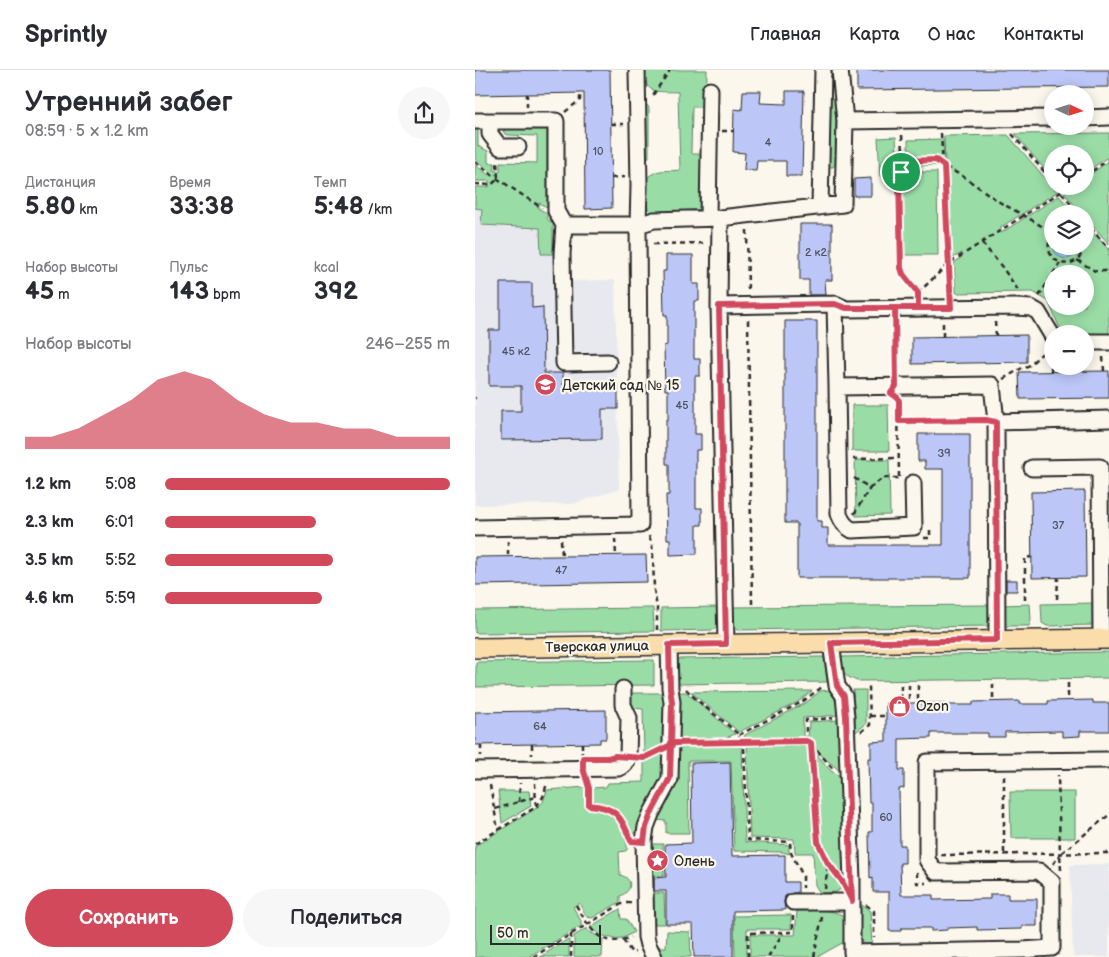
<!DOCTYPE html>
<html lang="ru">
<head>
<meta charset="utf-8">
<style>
	body { margin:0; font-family:"Balsamiq Sans",sans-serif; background:#f7f7f7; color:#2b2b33; height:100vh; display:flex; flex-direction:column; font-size:19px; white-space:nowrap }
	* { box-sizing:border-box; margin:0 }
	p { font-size:16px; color:#7c7c81 }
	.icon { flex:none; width:28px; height:28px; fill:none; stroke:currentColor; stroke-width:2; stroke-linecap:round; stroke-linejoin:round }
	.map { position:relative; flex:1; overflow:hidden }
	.sheet { display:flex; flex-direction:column; background:#fff; width:475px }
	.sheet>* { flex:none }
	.needle { width:32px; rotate:94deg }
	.buttons { position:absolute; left:569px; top:15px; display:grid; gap:10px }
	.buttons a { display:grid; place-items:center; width:50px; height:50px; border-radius:50%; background:#fff; box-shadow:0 2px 12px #0003; font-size:25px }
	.scale { position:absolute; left:15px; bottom:12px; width:111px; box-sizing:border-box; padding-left:5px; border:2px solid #2b2b2b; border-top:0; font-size:14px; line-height:18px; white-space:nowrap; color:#2b2b2b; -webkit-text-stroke:4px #fbf7ec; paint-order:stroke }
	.pin { position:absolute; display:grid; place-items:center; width:42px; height:42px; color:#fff; margin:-21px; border:2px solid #fff; border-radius:50%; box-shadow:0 1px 5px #0007 }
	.round { display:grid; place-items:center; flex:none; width:52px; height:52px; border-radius:26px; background:#f7f7f7 }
	.summary { display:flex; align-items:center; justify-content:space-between; height:85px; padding:0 25px }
	h1 { font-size:28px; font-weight:700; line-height:38px }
	.stats { display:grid; grid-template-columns:repeat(3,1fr); gap:8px; height:85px; padding:5px 25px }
	.stats div { display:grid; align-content:center }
	.stats b { font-size:25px; font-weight:700 }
	.stats small { font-size:14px; font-weight:400 }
	.stats p { font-size:14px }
	.chart { height:140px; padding:10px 25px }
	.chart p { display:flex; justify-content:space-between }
	.chart svg { width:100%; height:90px; margin-top:5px; fill:#d1495b; opacity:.7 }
	.cta { display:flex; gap:10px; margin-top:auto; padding:10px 25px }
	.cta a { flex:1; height:58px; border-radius:30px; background:#d1495b; color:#fff; font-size:20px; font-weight:700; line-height:58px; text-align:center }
	.cta a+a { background:#f7f7f7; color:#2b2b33 }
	ul { padding:0 25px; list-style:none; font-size:16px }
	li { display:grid; grid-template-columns:80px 60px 1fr; align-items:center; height:38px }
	li i { height:12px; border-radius:6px; background:#d1495b }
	header { display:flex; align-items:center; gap:30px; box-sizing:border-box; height:70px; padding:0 25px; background:#fff; border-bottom:1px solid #e1e1e2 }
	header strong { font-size:24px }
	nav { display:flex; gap:28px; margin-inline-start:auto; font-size:18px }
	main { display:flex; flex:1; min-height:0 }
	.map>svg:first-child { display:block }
	.built { fill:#e8e8ef }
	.green { fill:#9adca6; stroke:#628468; fill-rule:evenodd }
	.water { fill:#94c5f0; stroke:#6a87a1 }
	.building { fill:#bcc6f7; stroke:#2b2b2b }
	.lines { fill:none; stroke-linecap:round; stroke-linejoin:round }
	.minor-casing { stroke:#2b2b2b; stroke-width:19 }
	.major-casing { stroke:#2b2b2b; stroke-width:22 }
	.path { stroke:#2b2b2b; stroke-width:2.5; stroke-dasharray:5 4; stroke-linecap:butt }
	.minor { stroke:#fbf7ec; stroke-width:15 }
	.major { stroke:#faddab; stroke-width:19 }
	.route-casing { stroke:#fff; stroke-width:10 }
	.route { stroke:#d1495b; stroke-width:6 }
	.labels { text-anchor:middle; stroke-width:4.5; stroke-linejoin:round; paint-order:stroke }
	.number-label { font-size:11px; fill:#4f525e }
	.poi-label { font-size:14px; fill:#2b2b2b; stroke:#fbf7ec; text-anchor:start }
	.street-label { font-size:14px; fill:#2b2b2b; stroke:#fbf7ec }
</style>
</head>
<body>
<header>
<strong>Sprintly</strong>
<nav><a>Главная</a><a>Карта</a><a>О нас</a><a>Контакты</a></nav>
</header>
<main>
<section class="sheet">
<div class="summary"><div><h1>Утренний забег</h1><p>08:59 · 5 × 1.2 km</p></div><a class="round"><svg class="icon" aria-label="share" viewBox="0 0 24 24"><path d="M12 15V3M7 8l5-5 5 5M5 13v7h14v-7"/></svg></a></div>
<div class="stats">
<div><p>Дистанция</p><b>5.80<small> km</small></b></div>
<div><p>Время</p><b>33:38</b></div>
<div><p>Темп</p><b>5:48<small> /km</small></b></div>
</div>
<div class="stats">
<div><p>Набор высоты</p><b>45<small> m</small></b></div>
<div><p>Пульс</p><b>143<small> bpm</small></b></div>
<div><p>kcal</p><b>392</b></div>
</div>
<div class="chart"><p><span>Набор высоты</span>246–255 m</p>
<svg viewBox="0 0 160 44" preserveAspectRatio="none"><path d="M0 44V38L10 38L20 34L30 27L40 20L50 10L60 6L70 10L80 20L90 27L100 31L110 31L120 34L130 34L140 38L150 38L160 38V44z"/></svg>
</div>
<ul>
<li><b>1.2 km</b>5:08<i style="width:100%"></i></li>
<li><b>2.3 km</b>6:01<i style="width:53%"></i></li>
<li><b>3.5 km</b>5:52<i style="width:59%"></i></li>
<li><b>4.6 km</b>5:59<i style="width:55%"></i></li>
</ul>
<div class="cta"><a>Сохранить</a><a>Поделиться</a></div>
</section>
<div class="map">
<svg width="634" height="887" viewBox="0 0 634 887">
	<rect width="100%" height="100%" fill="#fbf7ec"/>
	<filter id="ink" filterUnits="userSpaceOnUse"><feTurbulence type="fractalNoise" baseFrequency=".02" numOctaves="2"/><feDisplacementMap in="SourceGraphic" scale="10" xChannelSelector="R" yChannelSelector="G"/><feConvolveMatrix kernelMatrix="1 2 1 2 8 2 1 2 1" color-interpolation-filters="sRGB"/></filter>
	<g filter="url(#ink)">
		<path class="built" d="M0 138H7L6 155 65 158 66 184H95L96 211 140 210 144 419 97 434 0 435Z
			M634 794V887H598L595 795Z"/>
		<path class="green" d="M169 0H232L231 37H217L216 82 218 84H226L227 83V138L222 142 179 145C167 136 171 122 171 109 183 97 191 102 205 100L203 22C184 21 169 26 169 0Z
			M357 28 359 29 361 31 360 94 358 97H354L351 95 355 29Z
			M170 35 173 36 174 38V87L172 88 171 87Z
			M0 58H3V76L13 81V93H20L19 100 25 101V92L62 93V66L34 65 30 64 28 61 35 58H72V137L64 133V139L72 143V149L78 154V184H66L65 158 6 155 7 139 0 138V117H14V111H0V95L14 105V101L0 89Z
			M634 63V86L610 103V84H578L577 108 540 64Z
			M533 65 582 122 526 157V163L584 126 601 144H578V176H610V154L634 180V264L587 263 573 231 558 222 481 223 479 193 487 187V183L474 190 469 66ZM578 204H610V236H578Z
			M421 67 423 106H405L403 68Z
			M468 69 469 95 434 96 433 70Z
			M634 91V174L610 147V144H607L589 123 599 116H610V108Z
			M428 102H462L463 185H429Z
			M377 335H413L414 381H377Z
			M380 390H414L415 445 381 446Z
			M621 533 620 555 572 556 567 553 566 534Z
			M555 534 556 550 554 556H528V535Z
			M515 535V556L263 560C257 555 258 545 258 537Z
			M245 537C245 545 247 556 238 560L186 561V538Z
			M178 538 179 561 0 563V540Z
			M634 582V608L382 611C366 604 368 604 366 587Z
			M349 587 352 612 199 614V589Z
			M179 590V615L1 617V592Z
			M356 620 364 639V645L328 648V668L273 669 269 667 270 665 332 632 345 621Z
			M378 620H391V654L378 664Z
			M337 621 323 632 264 662 216 622Z
			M202 622H211L260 664 249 669 201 670Z
			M158 623H189L192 676 169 686 168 639 157 638 154 635V626Z
			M364 650 365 701 347 686 333 669 334 652Z
			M334 675 356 701 365 706 369 817 361 822 345 823 340 815 338 783H320L319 769 275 768 272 676Z
			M201 676H267L270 772 314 775V784L308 782 259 781 256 691H213L214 763H191V751L180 750Z
			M192 681 189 710 159 764 155 763 143 741 136 736 118 731 117 728V718L131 717 133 713 169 712V690Z
			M111 717 112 727 111 738C118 739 128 738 135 743 145 749 153 768 152 780L150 781 144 782 145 805C158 808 158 821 145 826V832L117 848 112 847 104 833 98 837 106 851V856L53 887H0V776L63 737 68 732 72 720Z
			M23 721H54L56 736 27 753Z
			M535 722H600V768H536Z
			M177 774H188L189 806H178Z
			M178 823H189L190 854H178Z
			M383 835H387L395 841 397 877 387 872 383 862Z
			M145 839 146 849H151L159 862C155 864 151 867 147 868 136 870 122 865 115 857Z
			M322 841C338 841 355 838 369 846V872L342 887H275V865H320Z
			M316 845V859H272V887H260L259 846Z
			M112 858 113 861 128 869 127 887H99V866Z
			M192 861 215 862 216 887H185L182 879 184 877H191Z
			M94 870V887H65L90 871Z"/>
		<path class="water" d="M578 176H604C601 193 581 193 578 176Z"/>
		<path class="building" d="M0 0H135L137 138 110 139 109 23 0 25Z
			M382 0H634V17L382 20Z
			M268 21H286L285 33 311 34V21H329L327 106H311V91H282L281 101 269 100 270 83 258 82 259 39 267 40Z
			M396 108V126H379V109Z
			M325 154H357V210H350L351 225H334V210H325Z
			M191 185H218V214H224V231H219V289H225V306H220V364H226V380H221V438H227V455H222V484L195 485V469H192L191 425H194V394H191V350H193V320H190L189 276 192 275V245H189L188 201H191Z
			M25 213H57V238L68 237 69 303H88V315H143V339H127V369L26 370V341H46V316H14V260H25Z
			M310 251H342V451H347V458H353V475H468V399H450V391H443V364H495V508H322V453H310Z
			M552 265V292L437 294V267Z
			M634 301V328L545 329 544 302Z
			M610 421 611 507 557 508 556 422Z
			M171 485 172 512 0 515V487Z
			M531 510H542V521H531Z
			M618 630V633H634V661H605V666L587 667V661L530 662V667H513V663H456V668L424 669V700H429V718L424 719 425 775H430V793H425L426 825H458V830L515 829V824H533V829H562V856H547V859L502 860V857L472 858V860L456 861V858H426V861H414V822H398V807L395 808 394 762H397V733H394L393 688H396V672L411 671V633H469V635H498V632L544 631V634H573V631Z
			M131 640V669H125V673L0 675V642Z
			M255 692 257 786 310 785V812H323V823H318L310 826 309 832 310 840 258 841V887H219L218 854H191V821H179V808L191 807 190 774 217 773 216 693Z"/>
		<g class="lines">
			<defs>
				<path id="minor" d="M610 48 634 47
					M0 51H81V141L89 155H163L179 150 245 148 368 134 370 51 365 0
					M15 51V64L25 77H43
					M370 51 578 48
					M345 137 348 0
					M233 148 235 20
					M245 148 244 236 251 574
					M89 155 87 184 89 293 133 292
					M360 234 362 317 517 315 521 352
					M244 236 360 234 371 239 541 237 556 238 563 242 578 267
					M610 272H634
					M362 317 364 444C367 452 370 456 377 460L439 457 438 413
					M557 398 625 397 626 569
					M0 458 165 455 163 155 164 116 162 0
					M522 570 521 352 634 349
					M356 573 362 616 369 626 371 647 377 810V883L547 880 577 878V812L564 801 461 802 452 790V692L634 690
					M0 700 144 698C150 696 152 693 153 687L154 648 148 635V619
					M318 832H364L377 831
					M179 887 173 875 171 867 169 771 171 757 176 744 195 709 197 632 195 618 194 575"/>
				<path id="major" d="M0 578 634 569"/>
			</defs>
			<use href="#minor" class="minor-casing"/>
			<use href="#major" class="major-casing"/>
			<path class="path" d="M178 25 195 0
				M52 37V24
				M90 42 105 30V23
				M136 54H149
				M247 61H258
				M466 63 475 222
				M537 64 578 112
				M427 65 429 100 426 102 424 106 426 197 428 204 443 223
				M428 91 461 90 469 96 489 107 526 133 550 146 578 163
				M0 92 23 109 67 138
				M610 106 634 89
				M137 108 150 107
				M0 114 16 115 23 109 22 91
				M581 116 604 144
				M610 151 634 179
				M272 160 273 222
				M578 164C560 190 603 209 609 176
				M610 165 618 160
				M507 173 527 197 545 223
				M178 174 230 173
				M602 190 620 201H634
				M578 204 585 193
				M443 223 473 194 595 116
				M564 226 578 204
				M273 250 277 534
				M520 252 521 266
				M420 253 421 303
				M468 253V266
				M628 287 629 301
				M551 298 572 279
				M576 301 577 281
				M528 309 547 298
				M0 328H1
				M423 330 424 407
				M424 351 507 350
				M378 389 424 388
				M379 408 395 418 408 408H425
				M379 444 395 418
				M174 466 177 475 178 484 179 520 182 538V560
				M449 468H455V458
				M140 469 141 485
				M86 470 87 486
				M33 471V487
				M582 529 583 508
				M550 530V488L557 487
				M593 613V631
				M518 614V632
				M426 615V633
				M434 615V633
				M443 615V633
				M211 619C227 636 247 649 264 665V672
				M395 646H411
				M386 662 395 655 394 616
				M264 665 327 632 347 617
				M331 671V650L358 648
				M107 673V684
				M211 673 331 671 336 673 358 699
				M57 674V685
				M336 674 343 772 353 793 362 805
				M6 675V686
				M269 678 273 770 315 772 316 783 328 806V818
				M166 688H169L182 682
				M529 706V784
				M112 712 114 718V735C139 736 145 745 154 767
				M60 713 61 735
				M15 715 23 760
				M44 732 45 713
				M20 739 60 727
				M0 774 61 737 68 727 72 713
				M466 785 634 783
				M578 794 585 784 583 705
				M586 800 585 784 634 745
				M442 802V813H451
				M350 819 353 794
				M101 835C114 857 125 880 156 867
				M391 835 399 841V868
				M96 864V887
				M148 870 157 883 160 882
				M58 887 148 833H157
				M273 887V863L318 862V846
				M293 887 308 863
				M339 887 347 847"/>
			<use href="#minor" class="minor"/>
			<use href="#major" class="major"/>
		</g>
	</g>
	<g class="lines" filter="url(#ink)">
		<defs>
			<path id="route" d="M426 102 424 109 426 198 428 204 443 223V238H371L360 234 244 236 251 574 194 575 195 618 197 632 196 675 169 688 140 686 133 688H108V698L114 718V735C143 737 146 748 156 771L169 772 171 757 176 744 195 708 196 675 200 673 331 671 336 673 343 772 353 793 367 811 377 831 371 647 369 626 362 616 356 573 522 570 521 352 511 350 424 351V331L423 328 416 323 421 316 420 238H476L469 96 461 90 428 91 429 100 426 102"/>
		</defs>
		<use href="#route" class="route-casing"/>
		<use href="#route" class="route"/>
	</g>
	<defs>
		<symbol id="school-disc" viewBox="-11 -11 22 22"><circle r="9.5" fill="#d1495b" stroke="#fbf7ec"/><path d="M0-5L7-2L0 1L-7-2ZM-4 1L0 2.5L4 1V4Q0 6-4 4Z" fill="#fff"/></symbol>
		<symbol id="shop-disc" viewBox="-11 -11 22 22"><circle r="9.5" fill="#d1495b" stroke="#fbf7ec"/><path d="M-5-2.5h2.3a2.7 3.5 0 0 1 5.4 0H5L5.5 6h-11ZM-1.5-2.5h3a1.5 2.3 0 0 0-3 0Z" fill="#fff"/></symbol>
		<symbol id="sight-disc" viewBox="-11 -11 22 22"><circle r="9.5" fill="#d1495b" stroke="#fbf7ec"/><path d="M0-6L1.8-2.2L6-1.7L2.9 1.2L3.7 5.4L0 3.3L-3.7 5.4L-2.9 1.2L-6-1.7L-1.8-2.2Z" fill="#fff"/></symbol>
	</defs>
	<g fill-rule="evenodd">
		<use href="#school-disc" x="58" y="302" width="25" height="25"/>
		<use href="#shop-disc" x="412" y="624" width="25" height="25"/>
		<use href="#sight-disc" x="170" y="778" width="25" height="25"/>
	</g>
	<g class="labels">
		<g class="number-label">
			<text x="293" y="76">4</text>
			<text x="123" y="85">10</text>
			<text x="341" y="186">2 к2</text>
			<text x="41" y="285">45 к2</text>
			<text x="207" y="339">45</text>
			<text x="469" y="387">39</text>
			<text x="583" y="459">37</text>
			<text x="86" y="504">47</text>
			<text x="65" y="660">64</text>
			<text x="411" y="751">60</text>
		</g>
		<g class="poi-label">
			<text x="87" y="320">Детский сад № 15</text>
			<text x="441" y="641">Ozon</text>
			<text x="199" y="796">Олень</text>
		</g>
		<g class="street-label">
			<text transform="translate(122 576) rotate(-1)" y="5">Тверская улица</text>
		</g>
	</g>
</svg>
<div class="buttons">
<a><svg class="needle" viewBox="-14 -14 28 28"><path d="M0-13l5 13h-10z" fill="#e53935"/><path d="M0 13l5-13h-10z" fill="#7c7c81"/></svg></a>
<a><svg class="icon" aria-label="locate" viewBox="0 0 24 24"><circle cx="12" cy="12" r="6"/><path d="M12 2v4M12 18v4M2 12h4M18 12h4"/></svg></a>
<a><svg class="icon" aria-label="layers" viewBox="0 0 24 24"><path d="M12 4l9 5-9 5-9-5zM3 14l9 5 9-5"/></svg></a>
<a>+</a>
<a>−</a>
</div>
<div class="scale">50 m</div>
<div class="pin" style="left:426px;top:102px;background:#1e9e55"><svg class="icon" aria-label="arrive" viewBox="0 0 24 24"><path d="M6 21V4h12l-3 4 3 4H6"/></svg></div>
</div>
</main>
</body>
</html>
